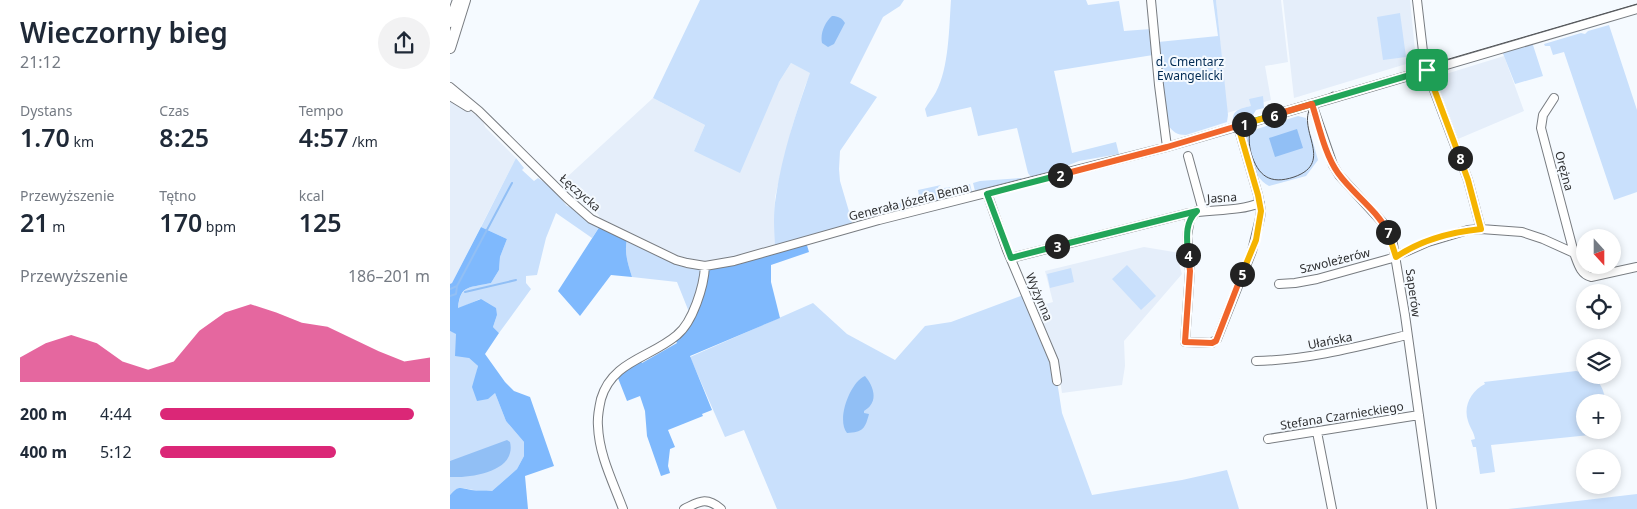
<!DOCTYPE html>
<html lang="pl">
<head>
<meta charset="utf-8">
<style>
	body { margin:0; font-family:"Noto Sans",sans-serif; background:#f2f2f3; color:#1f2937; height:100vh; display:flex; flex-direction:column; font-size:19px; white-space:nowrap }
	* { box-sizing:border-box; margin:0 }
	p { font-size:16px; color:#747a83 }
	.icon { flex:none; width:28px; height:28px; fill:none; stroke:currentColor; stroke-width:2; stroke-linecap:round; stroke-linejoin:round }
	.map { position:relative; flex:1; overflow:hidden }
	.side { display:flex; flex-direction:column; background:#fff; width:450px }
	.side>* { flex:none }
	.needle { width:32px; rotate:159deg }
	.buttons { position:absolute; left:1126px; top:229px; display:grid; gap:10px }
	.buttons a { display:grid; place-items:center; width:45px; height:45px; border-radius:50%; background:#fff; box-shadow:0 2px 8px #0003; font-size:25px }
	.pin { position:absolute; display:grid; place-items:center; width:42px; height:42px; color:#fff; margin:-21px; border-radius:10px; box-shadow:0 2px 8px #0006 }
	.km { position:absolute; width:25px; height:25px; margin:-12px; border-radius:50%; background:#222; color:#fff; font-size:14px; line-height:25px; text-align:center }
	.round { display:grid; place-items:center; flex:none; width:52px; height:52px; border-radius:26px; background:#f2f2f3 }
	.summary { display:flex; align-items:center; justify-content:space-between; height:85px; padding:0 20px }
	h1 { font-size:28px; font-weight:600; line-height:38px }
	.metrics { display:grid; grid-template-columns:repeat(3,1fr); gap:8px; height:85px; padding:5px 20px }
	.metrics div { display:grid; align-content:center }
	.metrics b { font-size:25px; font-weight:600 }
	.metrics small { font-size:14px; font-weight:400 }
	.metrics p { font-size:14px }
	.chart { height:140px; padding:10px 20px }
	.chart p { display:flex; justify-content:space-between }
	.chart svg { width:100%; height:90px; margin-top:5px; fill:#db2777; opacity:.7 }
	ul { padding:0 20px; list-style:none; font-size:16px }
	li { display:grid; grid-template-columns:80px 60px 1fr; align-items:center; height:38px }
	li i { height:12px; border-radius:6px; background:#db2777 }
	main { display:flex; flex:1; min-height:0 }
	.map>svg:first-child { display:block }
	.built { fill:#e5eefa }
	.green { fill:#c9e0fc }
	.forest { fill:#7fb9fd }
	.water { fill:#91bff5 }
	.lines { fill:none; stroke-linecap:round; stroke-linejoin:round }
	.stream { stroke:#91bff5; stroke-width:2 }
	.minor-casing { stroke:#787c81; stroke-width:10 }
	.major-casing { stroke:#787c81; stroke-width:12 }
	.minor { stroke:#fff; stroke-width:8 }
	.major { stroke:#fff; stroke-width:10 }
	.tram { stroke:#4f5154; stroke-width:1 }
	.split-1-casing { stroke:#fff; stroke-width:10 }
	.split-2-casing { stroke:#fff; stroke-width:10 }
	.split-3-casing { stroke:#fff; stroke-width:10 }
	.split-4-casing { stroke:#fff; stroke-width:10 }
	.split-5-casing { stroke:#fff; stroke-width:10 }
	.split-6-casing { stroke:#fff; stroke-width:10 }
	.split-7-casing { stroke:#fff; stroke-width:10 }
	.split-8-casing { stroke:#fff; stroke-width:10 }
	.split-9-casing { stroke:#fff; stroke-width:10 }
	.split-1 { stroke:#22a559; stroke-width:6 }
	.split-2 { stroke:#f0652b; stroke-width:6 }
	.split-3 { stroke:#22a559; stroke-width:6 }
	.split-4 { stroke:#22a559; stroke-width:6 }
	.split-5 { stroke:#f0652b; stroke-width:6 }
	.split-6 { stroke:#f5b400; stroke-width:6 }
	.split-7 { stroke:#f0652b; stroke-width:6 }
	.split-8 { stroke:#f5b400; stroke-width:6 }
	.split-9 { stroke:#f5b400; stroke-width:6 }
	.labels { text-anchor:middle; stroke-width:4; stroke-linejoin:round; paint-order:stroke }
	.park-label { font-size:12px; fill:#002a53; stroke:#f5faff }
	.street-label { font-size:12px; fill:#2f3032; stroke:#f5faff }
</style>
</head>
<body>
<main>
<section class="side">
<div class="summary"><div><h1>Wieczorny bieg</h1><p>21:12</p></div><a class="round"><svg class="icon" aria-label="share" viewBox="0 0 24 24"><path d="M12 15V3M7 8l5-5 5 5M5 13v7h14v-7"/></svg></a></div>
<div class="metrics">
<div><p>Dystans</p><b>1.70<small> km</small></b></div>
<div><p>Czas</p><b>8:25</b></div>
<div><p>Tempo</p><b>4:57<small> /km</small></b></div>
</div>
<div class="metrics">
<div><p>Przewyższenie</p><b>21<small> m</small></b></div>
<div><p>Tętno</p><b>170<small> bpm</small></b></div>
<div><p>kcal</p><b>125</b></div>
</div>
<div class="chart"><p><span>Przewyższenie</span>186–201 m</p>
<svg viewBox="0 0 160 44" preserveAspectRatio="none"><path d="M0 44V32L10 25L20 21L30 25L40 34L50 38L60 34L70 19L80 10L90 6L100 10L110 15L120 17L130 23L140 29L150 34L160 32V44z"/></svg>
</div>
<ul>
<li><b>200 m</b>4:44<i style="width:94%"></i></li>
<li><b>400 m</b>5:12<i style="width:65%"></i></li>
</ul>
</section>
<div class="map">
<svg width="1187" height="509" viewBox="0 0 1187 509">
	<rect width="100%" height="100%" fill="#f5faff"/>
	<path class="built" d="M766 0H831L838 62 815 66 821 100 777 113Z
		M833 0H960L966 61 844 98Z
		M1054 56 1074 111 1008 139 983 78Z
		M341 63 361 73 355 86 342 127 325 197 324 225 325 246 300 254 255 263 229 257 151 221 148 214 125 195 116 178 203 98 255 125 244 151 329 82Z
		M0 99 18 109 33 121 35 127 66 158 2 283 0 284Z
		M694 247 730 253 729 264 732 274 674 341 675 366 672 385 612 393 607 361 589 319 596 316 592 305 603 302 595 271Z"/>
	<path class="green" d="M250 0H454L450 6 433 17 400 83 427 97 390 151 389 169 390 181 403 225 325 246C324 230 323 213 326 196 332 154 346 113 360 73L341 63 329 82 290 173 244 151 255 125 203 98Z
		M501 0H636L638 5 669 1 674 31 701 29 703 55 604 71 622 153 666 142 669 154 629 161 604 171 581 177 578 173 567 128 528 136 521 107 477 117 475 109C478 103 483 98 486 92 499 68 499 28 501 0Z
		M763 0H766L778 115 777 122 736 135C727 135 723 132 718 125L708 42 768 36Z
		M950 13 956 57 933 60 927 17Z
		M1159 25 1187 110V192L1164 200 1114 52 1103 55 1100 46H1095L1094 44 1131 33 1135 34 1138 31Z
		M1082 42 1093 76 1065 84 1052 51Z
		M813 96 814 108 806 110 803 115 785 121 783 119C783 109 793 108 801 106L799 99Z
		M848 116 856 118 860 135H861L868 160 856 176 819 186C801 176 799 152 794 133Z
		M66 158 74 168 72 170 84 181 88 178 101 187 117 206C123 207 142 222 150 226L142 238 106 213 96 238 87 275 76 276V283L81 289 49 333 43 327 47 315 30 299 8 309C10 284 20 288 41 283L49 270 50 257 57 239 31 227Z
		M571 178 572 180 525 191 523 183 530 181Z
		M520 184 522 192 429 214 430 210 469 196 468 190 491 185 488 187 489 190 494 188 509 186 510 187Z
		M177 239 233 266 255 270 241 317 227 282 182 277C178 264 174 253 177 239Z
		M677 265 706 296 691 310 662 279Z
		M621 268 624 282 600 288 597 274Z
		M576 294 607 381 612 413 642 495 732 480 777 470 789 509H327L294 430 275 437 240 357 363 303 397 334 445 360 475 326 501 322Z
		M0 331 6 333 19 358 28 366 26 375 45 393 56 421 74 442V456L67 469 42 491C36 490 29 491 24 490 12 489 9 484 0 495Z
		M1126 371 1135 373V375C1149 375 1154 391 1156 402H1135V430H1158L1159 433 1041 445 1045 472 1030 474 1026 447H1023L1021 440 1025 439C1024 432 1020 428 1018 421 1013 406 1021 391 1035 384L1034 382Z
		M1187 494V509H1058Z"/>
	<path class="forest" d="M150 226 177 239C174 253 178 264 182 277L161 275 130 316 108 291Z
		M31 227 57 239 50 257 49 270 41 283C20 288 10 284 8 308L31 299 46 308 47 315 43 327 49 333 35 354 55 382 64 391 80 397 104 466 75 476 78 509H0V495C8 485 11 488 21 490 28 491 35 490 42 491L67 469 74 456V442L56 421 45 393 38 399 27 401 22 387 28 366 19 358 5 356 6 334 0 331V284L2 283Z
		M356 242 359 252 321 265V282L330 318 240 356 262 410 252 414 253 416 218 430 225 447 220 449 218 466 220 473 211 476 197 436 195 411 190 396 177 401 166 373 189 358 192 363 227 343 224 338 236 326 255 270 267 268Z"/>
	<path class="water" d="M382 16C388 16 392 18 395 23L384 44 378 47 372 43C370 33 375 22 382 16Z
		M847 129 853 148 825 157 819 138Z
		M415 376C421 383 428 396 420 406 419 408 416 409 414 411V413L419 414C415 429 413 432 397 433 386 420 400 382 415 376Z
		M57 440 60 442C67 472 20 478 0 477V461Z"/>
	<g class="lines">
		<path class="stream" d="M0 289 7 286 62 183
			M15 292 66 280
			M0 296 6 294 7 286"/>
		<defs>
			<path id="minor" d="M701 0 709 85 717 147
				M967 0 974 60 981 82 1018 180 1031 229
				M0 87 29 111 117 198 141 219 226 260 237 263 255 266 284 261 429 220 717 147 1187 9
				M0 96 18 107
				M1104 98 1093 115 1091 128 1124 253C1128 263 1130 274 1141 277L1187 267
				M862 104 883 165 889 175 934 224 943 244 955 315 982 509
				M738 156 753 211
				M537 193 557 250 604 361 607 381
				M747 211 740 219 737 236 740 271 735 342 762 343 767 339 802 251 810 218 811 211 808 195 788 126
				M561 258 735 214C760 209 787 212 810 203
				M829 284 845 283 867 279 939 259 978 242 1018 230 1031 229 1072 232 1093 239 1124 253
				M806 361C858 360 907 347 957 335
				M867 432 882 509
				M818 439 969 415
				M173 509C163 482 149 455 148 426 147 417 149 408 151 399 162 361 200 358 227 335 243 322 254 286 255 266
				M234 509C249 502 256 496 271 509"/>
			<path id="major" d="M0 22 8 0
				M0 48 15 0"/>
		</defs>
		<use href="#minor" class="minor-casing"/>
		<use href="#major" class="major-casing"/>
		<use href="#minor" class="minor"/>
		<use href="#major" class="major"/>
		<path class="tram" d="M883 92C876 96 869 98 863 104 843 127 887 162 844 177 820 185 808 176 801 153 797 136 799 123 814 113L1187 4"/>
	</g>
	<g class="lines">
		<defs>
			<path id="split-1" d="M794 124 977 70"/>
			<path id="split-2" d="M610 175 717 147 794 124"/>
			<path id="split-3" d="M607 246 561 258 537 194 610 175"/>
			<path id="split-4" d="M607 246 747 211C734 223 737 239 738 255"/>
			<path id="split-5" d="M738 255 740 271 735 342 762 343 766 341 792 274"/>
			<path id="split-6" d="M792 274 806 240 811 211 808 195 788 126 824 115"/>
			<path id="split-7" d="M824 115 862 104C869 126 875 155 888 173 903 194 926 209 938 232"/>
			<path id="split-8" d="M938 232 946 257C971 240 1002 232 1031 229L1018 180 1010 158"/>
			<path id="split-9" d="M977 70 1010 158"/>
		</defs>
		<use href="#split-1" class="split-1-casing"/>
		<use href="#split-2" class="split-2-casing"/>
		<use href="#split-3" class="split-3-casing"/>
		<use href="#split-4" class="split-4-casing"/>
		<use href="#split-5" class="split-5-casing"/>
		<use href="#split-6" class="split-6-casing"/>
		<use href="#split-7" class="split-7-casing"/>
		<use href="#split-8" class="split-8-casing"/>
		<use href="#split-9" class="split-9-casing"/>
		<use href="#split-1" class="split-1"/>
		<use href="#split-2" class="split-2"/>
		<use href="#split-3" class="split-3"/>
		<use href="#split-4" class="split-4"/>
		<use href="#split-5" class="split-5"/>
		<use href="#split-6" class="split-6"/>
		<use href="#split-7" class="split-7"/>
		<use href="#split-8" class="split-8"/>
		<use href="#split-9" class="split-9"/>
	</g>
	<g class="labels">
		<g class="park-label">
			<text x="740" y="66">d. Cmentarz<tspan x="740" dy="14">Ewangelicki</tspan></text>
		</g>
		<g class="street-label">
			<text transform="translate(1114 171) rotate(75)" y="4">Orężna</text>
			<text transform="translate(130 193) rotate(41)" y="4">Łęczycka</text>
			<text transform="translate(772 198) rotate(-4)" y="4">Jasna</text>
			<text transform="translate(459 202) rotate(-14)" y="4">Generała Józefa Bema</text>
			<text transform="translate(885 261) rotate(-14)" y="4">Szwoleżerów</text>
			<text transform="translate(963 293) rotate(82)" y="4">Saperów</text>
			<text transform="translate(589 297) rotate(67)" y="4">Wyżynna</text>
			<text transform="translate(880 341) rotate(-11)" y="4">Ułańska</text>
			<text transform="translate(892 416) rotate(-9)" y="4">Stefana Czarnieckiego</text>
		</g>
	</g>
</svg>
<div class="buttons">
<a><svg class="needle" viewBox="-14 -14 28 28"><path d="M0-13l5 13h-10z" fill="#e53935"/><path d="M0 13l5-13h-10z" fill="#747a83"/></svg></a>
<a><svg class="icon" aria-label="locate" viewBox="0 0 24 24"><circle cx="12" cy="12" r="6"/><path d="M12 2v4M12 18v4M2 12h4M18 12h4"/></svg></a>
<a><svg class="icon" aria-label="layers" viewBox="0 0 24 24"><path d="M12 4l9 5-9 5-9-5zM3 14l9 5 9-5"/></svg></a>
<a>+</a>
<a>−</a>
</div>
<div class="pin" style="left:977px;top:70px;background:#1e9e55"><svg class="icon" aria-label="arrive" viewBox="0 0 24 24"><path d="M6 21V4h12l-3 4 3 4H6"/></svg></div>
<b class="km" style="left:794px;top:124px">1</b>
<b class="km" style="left:610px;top:175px">2</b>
<b class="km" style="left:607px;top:246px">3</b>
<b class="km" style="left:738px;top:255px">4</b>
<b class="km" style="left:792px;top:274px">5</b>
<b class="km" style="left:824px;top:115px">6</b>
<b class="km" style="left:938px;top:232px">7</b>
<b class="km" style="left:1010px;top:158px">8</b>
</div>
</main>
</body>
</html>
